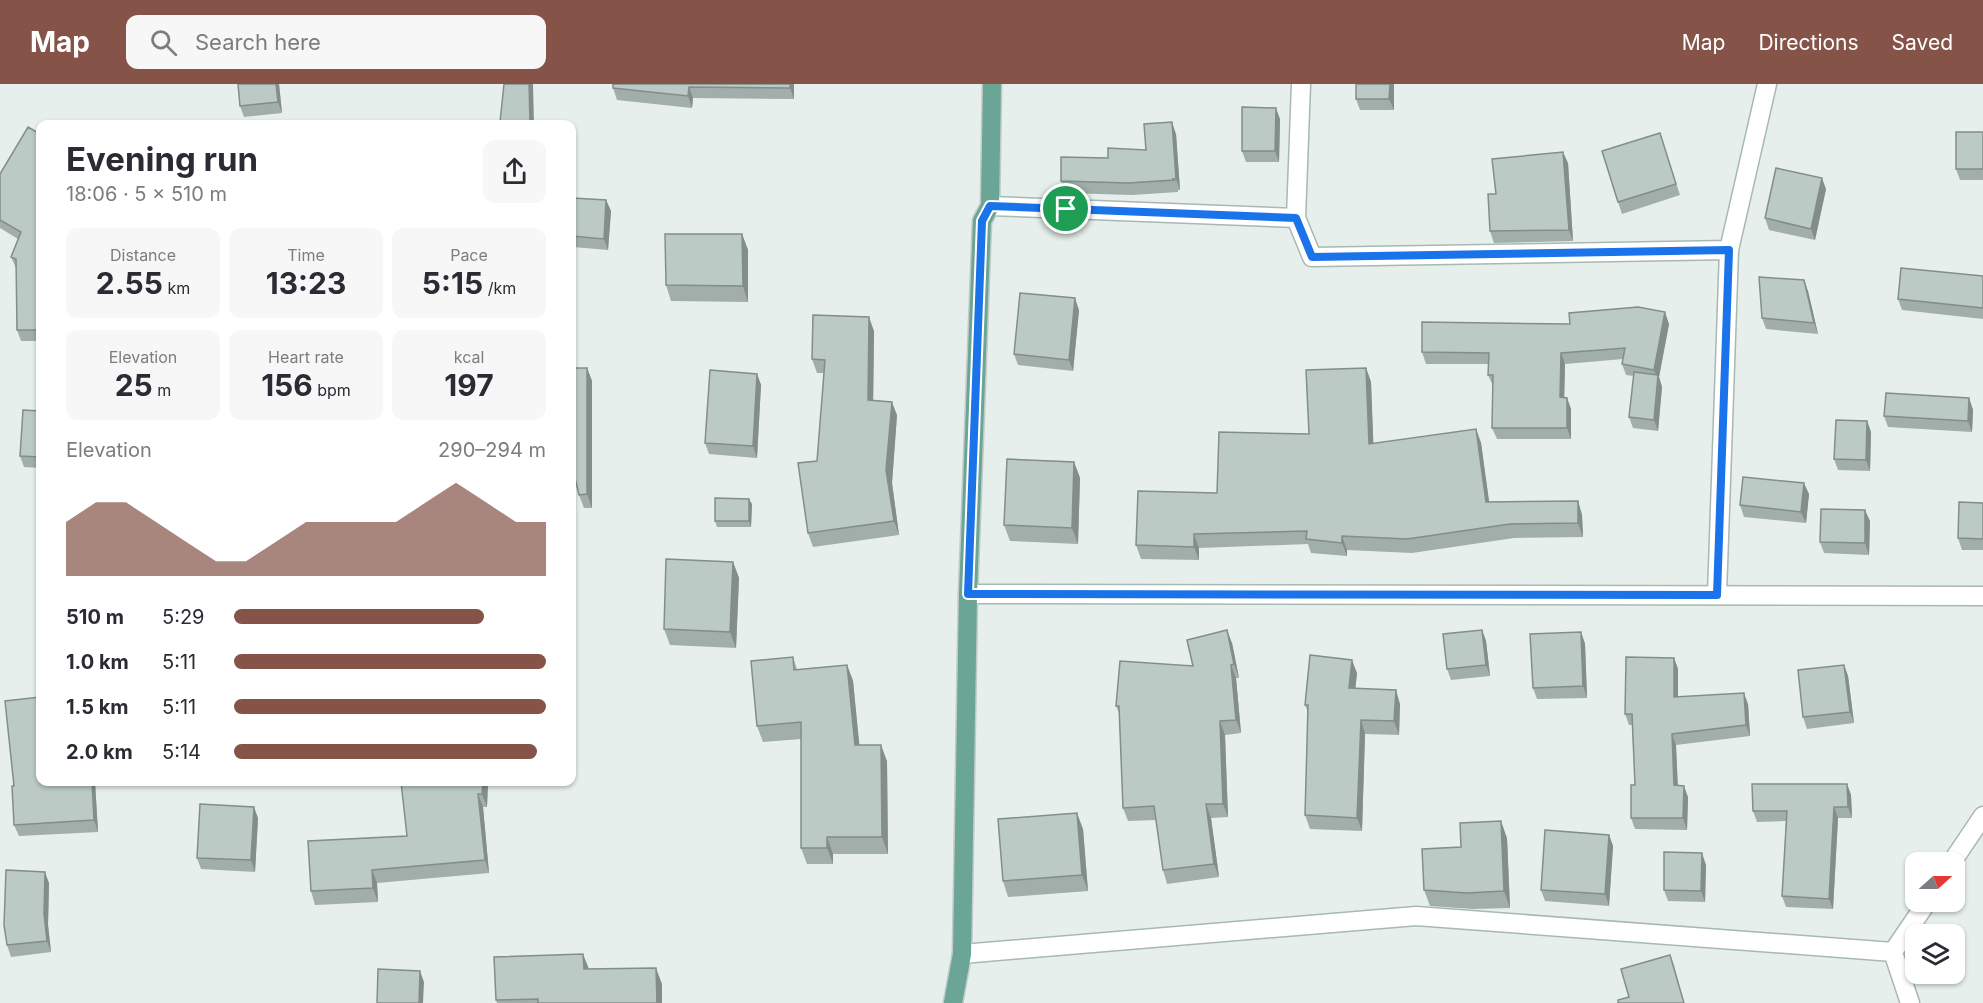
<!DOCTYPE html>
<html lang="en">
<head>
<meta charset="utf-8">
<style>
	body { margin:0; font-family:Inter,sans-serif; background:#f7f7f7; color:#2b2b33; height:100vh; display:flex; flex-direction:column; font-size:22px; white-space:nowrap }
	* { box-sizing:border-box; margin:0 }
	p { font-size:20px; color:#7c7c81 }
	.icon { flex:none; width:33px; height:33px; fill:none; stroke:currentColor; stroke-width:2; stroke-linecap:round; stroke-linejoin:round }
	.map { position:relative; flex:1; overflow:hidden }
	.drawer { position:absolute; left:36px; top:36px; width:540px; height:666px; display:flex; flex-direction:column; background:#fff; border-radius:12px; box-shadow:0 2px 4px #0004 }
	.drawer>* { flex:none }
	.needle { width:39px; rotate:69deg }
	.tools { position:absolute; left:1905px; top:768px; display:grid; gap:12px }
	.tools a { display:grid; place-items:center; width:60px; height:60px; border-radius:12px; background:#fff; box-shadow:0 2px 4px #0004; font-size:30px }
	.pin { position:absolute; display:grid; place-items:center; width:51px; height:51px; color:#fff; margin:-26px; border:3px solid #fff; border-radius:50%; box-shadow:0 2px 6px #0007 }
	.round { display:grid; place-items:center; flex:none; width:63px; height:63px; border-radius:12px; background:#f7f7f7 }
	.overview { display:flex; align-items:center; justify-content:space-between; height:102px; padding:0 30px }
	h1 { font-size:33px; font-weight:700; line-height:45px }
	.stats { display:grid; grid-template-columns:repeat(3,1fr); gap:9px; height:102px; padding:6px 30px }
	.stats div { display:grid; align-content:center; border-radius:12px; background:#f7f7f7; text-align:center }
	.stats b { font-size:30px; font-weight:700 }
	.stats small { font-size:16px; font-weight:400 }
	.stats p { font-size:16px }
	.chart { height:168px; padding:12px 30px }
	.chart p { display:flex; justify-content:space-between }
	.chart svg { width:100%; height:108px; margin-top:6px; fill:#855347; opacity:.7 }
	ul { padding:0 30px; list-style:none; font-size:20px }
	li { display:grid; grid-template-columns:96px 72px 1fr; align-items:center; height:45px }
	li i { height:15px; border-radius:8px; background:#855347 }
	header { display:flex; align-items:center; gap:36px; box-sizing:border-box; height:84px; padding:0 30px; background:#855347; color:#fff }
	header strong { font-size:28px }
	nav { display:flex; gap:33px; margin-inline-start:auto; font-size:21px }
	.search { width:420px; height:54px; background:#f7f7f7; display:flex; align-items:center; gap:15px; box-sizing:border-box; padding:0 21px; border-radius:12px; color:#7c7c81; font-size:22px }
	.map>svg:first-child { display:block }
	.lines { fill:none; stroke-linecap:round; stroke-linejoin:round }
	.minor-casing { stroke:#a8b8b2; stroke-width:21 }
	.primary-casing { stroke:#c2cac8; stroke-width:21 }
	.minor { stroke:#fff; stroke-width:18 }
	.primary { stroke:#6aa596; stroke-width:18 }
	.wall { fill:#a1aea9 }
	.shaded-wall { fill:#838d89 }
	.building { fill:#bbcac4; stroke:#838d89; stroke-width:1.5 }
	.route-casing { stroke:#fff; stroke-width:12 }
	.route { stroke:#1a73e8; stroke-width:8 }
</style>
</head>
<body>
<header>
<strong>Map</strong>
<div class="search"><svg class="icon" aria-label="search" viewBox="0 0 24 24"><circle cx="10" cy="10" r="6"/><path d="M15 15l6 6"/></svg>Search here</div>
<nav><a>Map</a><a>Directions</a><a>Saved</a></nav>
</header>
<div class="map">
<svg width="1983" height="919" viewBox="0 0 1983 919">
	<rect width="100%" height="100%" fill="#e6efeb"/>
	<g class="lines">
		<defs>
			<path id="minor" d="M990 122 1296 134 1301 0
				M1296 134 1312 173 1729 166
				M968 510 1983 512
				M1717 511 1729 166 1767 0
				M1952 778 1983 732
				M962 870 1416 832 1893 868
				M1910 919 1893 868 1927 818"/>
			<path id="primary" d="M953 919 962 870 968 510 982 137 990 122 992 0"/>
		</defs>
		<use href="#minor" class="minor-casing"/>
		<use href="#primary" class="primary-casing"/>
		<use href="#minor" class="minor"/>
		<use href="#primary" class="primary"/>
	</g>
	<path class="wall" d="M238 0H279L282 29 244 33 240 22Z
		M794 0V15L693 14 692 24 617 16 613 4Z
		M1356 0H1394V26H1360L1356 15Z
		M1280 35 1279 78H1246L1242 67Z
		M1983 48V96H1960L1956 85Z
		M1660 49 1680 111 1622 130 1618 118Z
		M40 50V257H21L17 246 16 184 11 173 18 155 0 144V90Z
		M1176 50 1180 106H1178V108L1132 111 1065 109 1061 97 1108 74 1146 66Z
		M1568 79 1573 157 1494 159 1490 147 1496 110Z
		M1826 105 1815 156 1769 146 1765 134Z
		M572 114 606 116 611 127 608 166 573 163 572 160Z
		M742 150 748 166V218L671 217 666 201Z
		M1983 192V235L1902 226 1898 215Z
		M1808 207 1818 250 1766 245 1762 234Z
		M1079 226 1073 287 1018 281 1014 270Z
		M1570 240H1669L1659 293 1662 303 1658 347 1633 344 1629 333 1634 292 1626 291 1622 280 1623 275 1565 280 1564 313 1567 314 1571 325V355H1497L1492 344 1493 302 1488 291V280H1426L1422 268Z
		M874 247 873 316 897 331 892 399 899 451 813 463 808 449 817 377 824 289H817L812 275Z
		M587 284 592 297V424H584L579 411Z
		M1366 284 1371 298 1373 360 1476 345 1481 359 1489 418 1578 417 1582 431 1583 453 1514 454 1412 469 1347 466V472L1311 469 1308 460 1199 464V476L1141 475 1136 461 1309 350Z
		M757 290 761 301 757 374 709 370 705 359Z
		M1969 314 1973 326 1972 348 1888 343 1884 332Z
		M40 327V384L24 383 20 372Z
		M1867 337 1871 348 1870 387 1838 386 1834 375Z
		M1074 378 1080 394 1078 460 1010 457 1004 441Z
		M1809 410 1806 439 1744 433 1740 421Z
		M1983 419V466H1962L1958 454Z
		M752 420 751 443H717L715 437Z
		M1870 437 1869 471 1824 469 1820 458Z
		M733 478 739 494 736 564 670 561 664 545Z
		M1482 546 1486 557 1490 592 1451 596 1447 585Z
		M1581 548 1585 560 1587 614 1537 615 1533 604Z
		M1232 559 1239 594H1236L1241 649 1225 651 1228 733 1211 734 1219 793 1167 800 1163 786 1156 736 1128 737 1123 724 1119 629 1116 622 1193 582Z
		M793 573 797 585 847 581 853 597 859 661 887 677 888 770H833V780H807L801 764V655L763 658 757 642Z
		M1674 574 1678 585V613L1748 620 1750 652 1676 661 1678 701 1688 713 1687 746 1635 745 1631 734 1635 701 1632 641H1629L1625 630Z
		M1844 581 1848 592 1854 639 1807 645 1803 633Z
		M1357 589 1355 605 1400 620 1399 651 1365 650 1362 747 1310 745 1305 731 1308 628 1305 621Z
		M40 698H95L98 748 19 752 14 741V702Z
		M488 698 487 723H483L489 789 377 799 378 818 315 821 311 807 407 752Z
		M1847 700 1851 711 1852 734H1838L1833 825 1786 823 1782 812 1786 737 1757 738 1753 727Z
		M258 734 255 788 201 785 197 774Z
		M1083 745 1088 807 1008 813 1003 797Z
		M1609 751 1613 762 1609 822 1545 817 1541 806Z
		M1507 754 1510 824 1473 825 1430 822 1424 806 1461 763Z
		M1706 781 1705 818 1668 817 1664 806Z
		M49 799 48 841 51 868 11 873 7 861Z
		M589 885 662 900V919H497L496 916Z"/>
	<path class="shaded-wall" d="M276 0H279L282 29 278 18Z
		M529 0H533L534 40H530Z
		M790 0H794V15L790 4Z
		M1390 0H1394V26L1389 15Z
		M689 3 693 14 692 24 688 12Z
		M1276 24 1280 35 1279 78 1275 67Z
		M1172 38 1176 50 1180 106 1176 95Z
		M1563 68 1568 79 1573 157 1569 146Z
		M1822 94 1826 105 1815 156 1811 145Z
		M606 116 611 127 608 166 604 155Z
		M742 150 748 166V218L743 202Z
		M1804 196 1808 207 1818 250 1814 239Z
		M1075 214 1079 226 1073 287 1069 276Z
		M1665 228 1669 240 1659 293 1662 303 1658 347 1654 336 1658 296 1654 286Z
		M869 233 874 247 873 330 868 316Z
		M1561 269 1565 280 1564 325 1560 313Z
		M587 284 592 297V424L587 410Z
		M1366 284 1371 298 1374 374 1369 360Z
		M757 290 761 301 757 374 753 362Z
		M1567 314 1571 325V355L1567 344Z
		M1969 314 1973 326 1972 348 1968 337Z
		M892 318 897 331 892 399 899 451 894 437 886 386Z
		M1867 337 1871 348 1870 387 1866 376Z
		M1476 345 1481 359 1491 431 1486 418Z
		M1074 378 1080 394 1078 460 1072 444Z
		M1804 399 1809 410 1806 439 1801 428Z
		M749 415 752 420 751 443 749 437Z
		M1578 417 1582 431 1583 453 1578 439Z
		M1865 426 1870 437 1869 471 1865 459Z
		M1194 450 1199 464V476L1194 463Z
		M1342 452 1347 466V472L1342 459Z
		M733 478 739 494 736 564 730 548Z
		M1227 546 1232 559 1239 594 1234 580Z
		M1482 546 1486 557 1490 592 1486 581Z
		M1581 548 1585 560 1587 614 1583 602Z
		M1674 574 1678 585V624L1674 613Z
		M1352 576 1357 589 1354 618 1349 604Z
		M847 581 853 597 861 677 855 661Z
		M1231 581 1236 594 1241 649 1236 636Z
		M1844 581 1848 592 1854 639 1850 628Z
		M1396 606 1400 620 1399 651 1394 637Z
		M1744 609 1748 620 1750 652 1746 641Z
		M1361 636 1365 650 1362 747 1357 734Z
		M1220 637 1225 651 1228 733 1223 720Z
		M1672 650 1676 661 1678 713 1674 701Z
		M881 661 887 677 888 770 882 753Z
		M92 698H95L98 748 94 736Z
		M483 698H488L487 723 482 710Z
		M1847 700 1851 711 1852 734 1848 723Z
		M1684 702 1688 713 1687 746 1683 734Z
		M478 710 483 723 489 789 485 776Z
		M1206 720 1211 734 1219 793 1214 780Z
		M254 723 258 734 255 788 251 776Z
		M1834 723 1838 734 1833 825 1829 815Z
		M1077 729 1083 745 1088 807 1082 791Z
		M1501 737 1507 754 1510 824 1504 807Z
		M1609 751 1613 762 1609 822 1605 810Z
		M827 753 833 770V780L827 764Z
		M1702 769 1706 781 1705 818 1701 807Z
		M372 786 377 799 378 818 373 804Z
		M45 788 49 799 48 841 51 868 47 857 44 830Z
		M583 870 589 885H584Z
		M1670 871 1674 882 1684 919Z
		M656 884 662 900V919H657Z
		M420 887 424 898 423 919H419Z"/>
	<path class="building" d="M238 0H276L278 18 240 22Z
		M504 0H529L530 40H469V38H500Z
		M613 0H790V4L689 3 688 12 613 4Z
		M1356 0H1390L1389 15H1356Z
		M1242 23 1276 24 1275 67H1242Z
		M1172 38 1176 95H1173L1174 96 1128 99 1061 97V73L1108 74V64L1146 66 1144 40Z
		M28 43 40 50V246H17L16 175 11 173 21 148 0 136V90Z
		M1956 48H1983V85H1956Z
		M1660 49 1676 100 1618 118 1602 67Z
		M1563 68 1569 146 1490 147 1488 110H1496L1492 75Z
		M1776 84 1822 94 1811 145 1765 134Z
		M572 114 606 116 604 155 572 152Z
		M665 150H742L743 202 666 201Z
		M1901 184 1983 192V224L1898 215Z
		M1759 193 1804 196 1814 239 1762 234Z
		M1020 209 1075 214 1069 276 1014 270Z
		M1638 223 1665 228 1654 286 1622 280 1625 264 1561 269 1560 313 1567 314V344H1492L1493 291H1488L1489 269 1422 268V238L1570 240 1569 229Z
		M813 231 869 233 868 316 892 318 886 386 894 437 808 449 798 379 817 377 825 276 812 275Z
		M572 284H587V410L579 411 572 382Z
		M1366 284 1369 360 1476 345 1486 418 1578 417V439L1510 440 1407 455 1342 452V459L1306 455 1307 447 1194 450V463L1136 461 1138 407 1217 409 1219 348 1309 350 1306 286Z
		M710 286 757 290 753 362 705 359Z
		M1634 288 1658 291 1654 336 1629 333Z
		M1886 309 1969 314 1968 337 1884 332Z
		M23 326 40 327V373L20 372Z
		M1836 336 1867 337 1866 376 1834 375Z
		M1007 375 1074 378 1072 444 1004 441Z
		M1743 393 1804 399 1801 428 1740 421Z
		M715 414 749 415V437H715Z
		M1959 418 1983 419V455L1958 454Z
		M1821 425 1865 426V459L1820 458Z
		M666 475 733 478 730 548 664 545Z
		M1227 546 1234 580 1231 581 1236 636 1220 637 1223 720H1206L1214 780 1163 786 1154 722 1123 724 1119 622H1116L1120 577 1193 582 1187 556Z
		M1482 546 1486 581 1447 585 1443 550Z
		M1581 548 1583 602 1533 604 1530 550Z
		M1310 571 1352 576 1349 604 1396 606 1394 637 1361 636 1357 734 1305 731 1308 621H1305Z
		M793 573 794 586 847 581 855 661H881L882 753H827V764H801V638L757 642 751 577Z
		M1626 573 1674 574V613L1744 609 1746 641 1672 650 1674 701 1684 702 1683 734H1631V701H1635L1632 630H1625Z
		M1844 581 1850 628 1803 633 1798 586Z
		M40 613V698H92L94 736 14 741 12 702H14L5 617Z
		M401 698H483L482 710H478L485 776 372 786 373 804 311 807 308 757 407 752Z
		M1752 700H1847L1848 723H1834L1829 815 1782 812 1787 727H1753Z
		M200 720 254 723 251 776 197 774Z
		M1077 729 1082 791 1003 797 998 735Z
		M1501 737 1504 807 1467 809 1424 806 1422 765 1461 763 1460 739Z
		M1545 746 1609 751 1605 810 1541 806Z
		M1664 768 1702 769 1701 807 1664 806Z
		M6 786 45 788 44 830 47 857 7 861 4 841Z
		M583 870 584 885 656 884 657 919H538V915L496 916 494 873Z
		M1670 871 1684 919H1618V916L1629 913 1621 885Z
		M378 885 420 887 419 919H377Z"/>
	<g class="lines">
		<defs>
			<path id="route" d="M990 122 1296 134 1312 173 1729 166 1717 511 968 510 982 137Z"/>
		</defs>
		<use href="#route" class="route-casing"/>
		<use href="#route" class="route"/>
	</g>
</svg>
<div class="tools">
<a><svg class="needle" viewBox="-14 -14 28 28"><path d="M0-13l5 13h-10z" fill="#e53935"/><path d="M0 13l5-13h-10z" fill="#7c7c81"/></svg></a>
<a><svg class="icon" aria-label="layers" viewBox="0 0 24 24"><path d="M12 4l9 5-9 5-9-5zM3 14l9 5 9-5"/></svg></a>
</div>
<div class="pin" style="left:1066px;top:125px;background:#1e9e55"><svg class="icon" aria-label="arrive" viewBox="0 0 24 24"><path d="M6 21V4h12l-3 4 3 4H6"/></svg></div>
<section class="drawer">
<div class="overview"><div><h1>Evening run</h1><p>18:06 · 5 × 510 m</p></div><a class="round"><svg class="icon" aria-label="share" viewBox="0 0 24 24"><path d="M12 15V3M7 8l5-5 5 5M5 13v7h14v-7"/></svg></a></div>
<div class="stats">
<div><p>Distance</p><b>2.55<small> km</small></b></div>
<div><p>Time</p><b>13:23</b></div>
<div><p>Pace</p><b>5:15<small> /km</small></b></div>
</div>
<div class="stats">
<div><p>Elevation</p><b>25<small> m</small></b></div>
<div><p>Heart rate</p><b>156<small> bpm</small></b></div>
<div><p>kcal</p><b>197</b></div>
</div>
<div class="chart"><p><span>Elevation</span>290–294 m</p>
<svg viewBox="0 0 160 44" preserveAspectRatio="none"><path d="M0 44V22L10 14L20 14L30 22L40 30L50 38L60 38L70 30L80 22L90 22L100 22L110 22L120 14L130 6L140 14L150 22L160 22V44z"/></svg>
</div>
<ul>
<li><b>510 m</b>5:29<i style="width:80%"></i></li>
<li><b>1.0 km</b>5:11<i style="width:100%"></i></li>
<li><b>1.5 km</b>5:11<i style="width:100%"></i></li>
<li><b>2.0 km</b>5:14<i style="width:97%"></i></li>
</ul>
</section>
</div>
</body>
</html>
